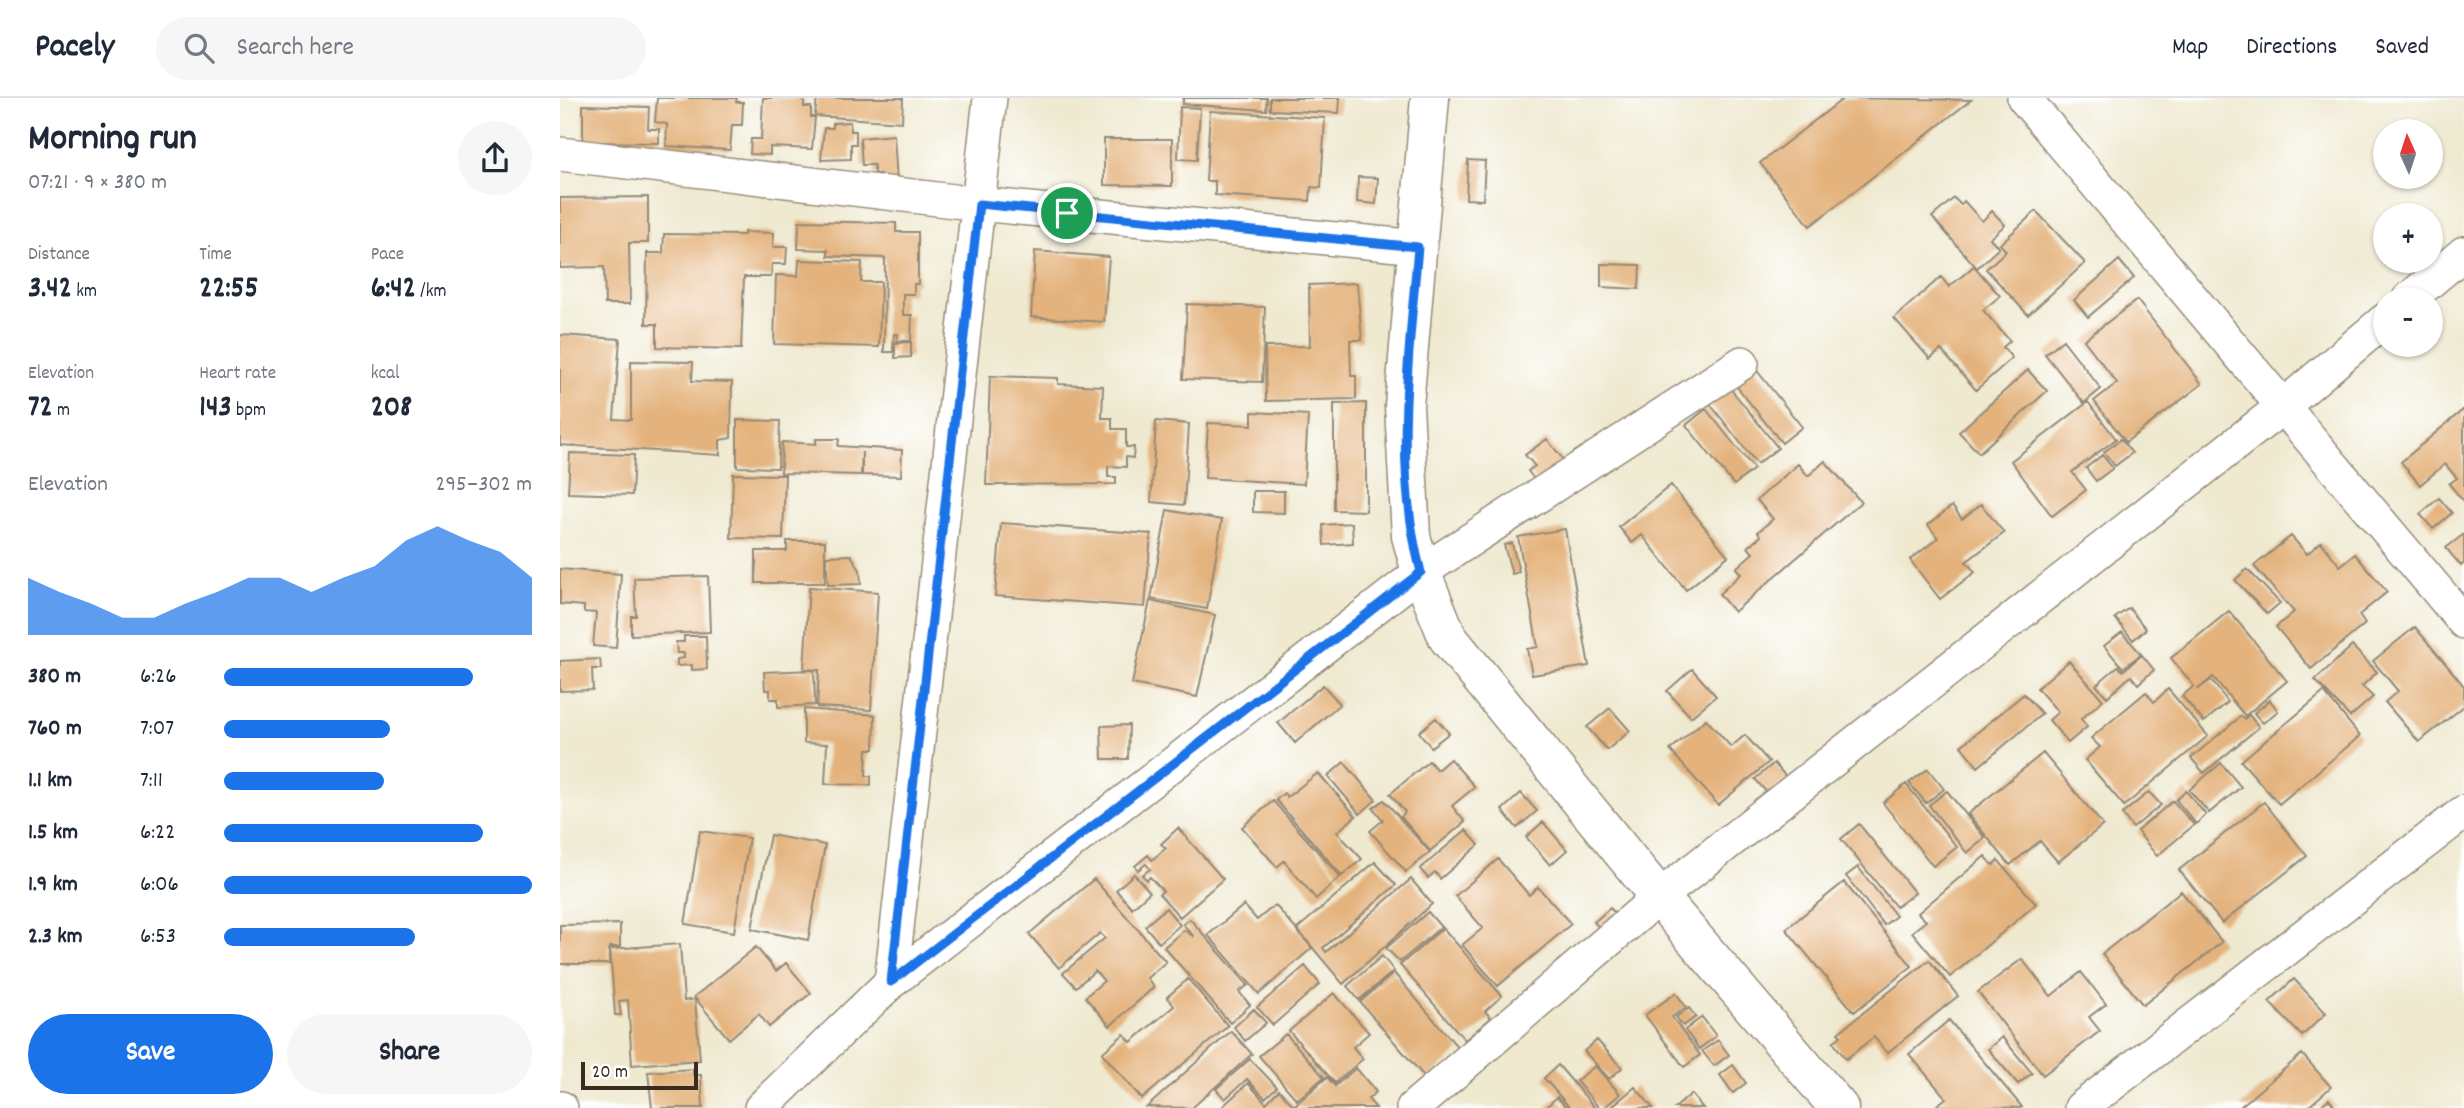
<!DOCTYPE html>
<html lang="en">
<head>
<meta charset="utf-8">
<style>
	body { margin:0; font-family:Dekko,sans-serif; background:#f6f6f7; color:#1f2937; height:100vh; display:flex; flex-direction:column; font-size:26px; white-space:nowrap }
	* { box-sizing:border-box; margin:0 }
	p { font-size:23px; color:#747a83 }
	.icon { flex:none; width:38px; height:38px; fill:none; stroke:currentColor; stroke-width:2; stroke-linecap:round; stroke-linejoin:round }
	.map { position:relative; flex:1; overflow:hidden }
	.sheet { display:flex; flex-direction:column; background:#fff; width:560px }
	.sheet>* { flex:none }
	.needle { width:46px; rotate:357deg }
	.fabs { position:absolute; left:1813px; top:21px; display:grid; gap:14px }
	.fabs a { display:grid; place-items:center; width:70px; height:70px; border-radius:50%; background:#fff; box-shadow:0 2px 5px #0004; font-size:35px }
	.scale { position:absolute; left:21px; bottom:18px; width:117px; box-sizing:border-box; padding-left:7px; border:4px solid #3b2a1e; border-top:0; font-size:19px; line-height:24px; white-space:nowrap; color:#3b2a1e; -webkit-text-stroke:5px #fff; paint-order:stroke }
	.pin { position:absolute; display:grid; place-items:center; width:60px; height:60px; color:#fff; margin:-30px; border:4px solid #fff; border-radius:50%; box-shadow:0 2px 7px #0007 }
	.round { display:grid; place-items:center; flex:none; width:74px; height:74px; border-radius:37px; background:#f6f6f7 }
	.headline { display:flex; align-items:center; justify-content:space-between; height:119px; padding:0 28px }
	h1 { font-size:38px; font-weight:700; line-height:52px }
	.metrics { display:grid; grid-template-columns:repeat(3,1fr); gap:10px; height:119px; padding:7px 28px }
	.metrics div { display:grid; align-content:center }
	.metrics b { font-size:30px; font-weight:700 }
	.metrics small { font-size:19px; font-weight:400 }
	.metrics p { font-size:19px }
	.chart { height:196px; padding:14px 28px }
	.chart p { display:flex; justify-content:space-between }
	.chart svg { width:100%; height:126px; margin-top:7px; fill:#1a73e8; opacity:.7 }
	.button { display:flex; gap:14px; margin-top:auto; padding:14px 28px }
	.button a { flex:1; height:80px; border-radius:42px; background:#1a73e8; color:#fff; font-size:28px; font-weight:700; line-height:80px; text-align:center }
	.button a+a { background:#f6f6f7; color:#1f2937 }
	ul { padding:0 28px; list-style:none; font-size:23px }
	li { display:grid; grid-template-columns:112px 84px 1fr; align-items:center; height:52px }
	li i { height:18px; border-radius:9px; background:#1a73e8 }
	header { display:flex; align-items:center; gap:42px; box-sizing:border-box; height:98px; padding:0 35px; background:#fff; border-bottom:2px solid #e0e1e3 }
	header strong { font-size:33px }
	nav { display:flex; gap:38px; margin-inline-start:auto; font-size:24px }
	.search { width:490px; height:63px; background:#f6f6f7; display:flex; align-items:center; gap:18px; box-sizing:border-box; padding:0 24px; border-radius:38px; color:#747a83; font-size:26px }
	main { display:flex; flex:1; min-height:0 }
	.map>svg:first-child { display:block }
	.building { fill:#e4b27b }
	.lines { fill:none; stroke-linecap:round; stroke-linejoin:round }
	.minor-casing { stroke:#958a77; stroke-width:36 }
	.tertiary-casing { stroke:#958a77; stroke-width:41 }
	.minor { stroke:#fff; stroke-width:33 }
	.tertiary { stroke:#fff; stroke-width:38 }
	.route-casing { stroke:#fff; stroke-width:14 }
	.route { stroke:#1a73e8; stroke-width:9 }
</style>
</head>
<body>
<header>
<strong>Pacely</strong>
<div class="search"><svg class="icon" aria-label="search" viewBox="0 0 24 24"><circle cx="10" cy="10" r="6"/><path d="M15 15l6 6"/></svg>Search here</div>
<nav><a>Map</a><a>Directions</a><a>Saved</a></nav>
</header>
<main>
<section class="sheet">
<div class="headline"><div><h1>Morning run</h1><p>07:21 · 9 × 380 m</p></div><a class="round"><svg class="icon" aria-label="share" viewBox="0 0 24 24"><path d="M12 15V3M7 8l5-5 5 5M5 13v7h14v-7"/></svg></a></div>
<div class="metrics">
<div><p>Distance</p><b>3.42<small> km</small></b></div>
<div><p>Time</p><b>22:55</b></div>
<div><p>Pace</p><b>6:42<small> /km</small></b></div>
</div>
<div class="metrics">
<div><p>Elevation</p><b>72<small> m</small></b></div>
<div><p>Heart rate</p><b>143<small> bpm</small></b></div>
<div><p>kcal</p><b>208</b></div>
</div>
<div class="chart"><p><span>Elevation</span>295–302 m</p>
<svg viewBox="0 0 160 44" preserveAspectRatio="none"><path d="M0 44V24L10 29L20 33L30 38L40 38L50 33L60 29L70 24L80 24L90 29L100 24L110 20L120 11L130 6L140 11L150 15L160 24V44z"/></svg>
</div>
<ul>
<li><b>380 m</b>6:26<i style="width:81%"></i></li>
<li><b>760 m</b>7:07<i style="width:54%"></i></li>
<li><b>1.1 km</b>7:11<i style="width:52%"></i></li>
<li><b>1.5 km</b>6:22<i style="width:84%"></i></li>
<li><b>1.9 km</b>6:06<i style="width:100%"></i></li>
<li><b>2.3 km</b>6:53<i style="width:62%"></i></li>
</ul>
<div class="button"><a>Save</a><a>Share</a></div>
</section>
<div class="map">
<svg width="1904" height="1010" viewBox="0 0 1904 1010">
	<rect width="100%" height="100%" fill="#fff"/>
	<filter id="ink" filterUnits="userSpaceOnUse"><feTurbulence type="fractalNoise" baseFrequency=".0143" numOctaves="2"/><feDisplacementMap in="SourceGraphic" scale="14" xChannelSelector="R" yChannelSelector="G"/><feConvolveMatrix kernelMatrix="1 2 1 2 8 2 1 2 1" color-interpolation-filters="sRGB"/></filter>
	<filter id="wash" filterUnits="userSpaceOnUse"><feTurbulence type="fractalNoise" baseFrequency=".00686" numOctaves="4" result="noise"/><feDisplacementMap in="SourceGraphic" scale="28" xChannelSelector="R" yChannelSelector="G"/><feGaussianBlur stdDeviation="1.57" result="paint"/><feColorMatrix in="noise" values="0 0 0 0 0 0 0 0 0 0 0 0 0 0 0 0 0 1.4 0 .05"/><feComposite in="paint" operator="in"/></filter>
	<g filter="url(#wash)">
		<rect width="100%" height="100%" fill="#efe9d0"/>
		<g id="blocks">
			<path class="building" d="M97 0H177L176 4H183L182 27H172L170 52 106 48 107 26 95 24Z
				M203 0H244V9H251V19H255L252 51 210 49V57L190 56 191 41H201Z
				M257 0H343L342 24 255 18Z
				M623 0H707L706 12 623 6Z
				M710 0H780L779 15 710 12Z
				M1284 0 1411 2 1250 128 1200 65Z
				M23 7 89 9 88 31H99V45L23 44Z
				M620 9 640 10 637 62 618 61Z
				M650 13 765 20 761 90 751 89 750 103 655 97V83H646Z
				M290 24 291 33H296V46H291V61L261 62 264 30H273V25Z
				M334 37 337 84 321 85 320 76H314V67H302L300 40Z
				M544 41H612V88L544 87Z
				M908 62 925 63 923 102 906 101Z
				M798 79 818 80 816 106 797 104Z
				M88 99V145H69L70 206H45L44 169 0 170V100Z
				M1394 100 1401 107 1404 103 1422 123 1432 113 1445 127 1430 140 1439 150 1417 170 1372 119Z
				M1476 113 1525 165 1468 217 1426 171 1446 153 1440 146Z
				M239 123 336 125V134H358V186H354V196H343V217H352L351 243H337L338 236H334L333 254H324L325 160 268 158V152L238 151Z
				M184 134 214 135 213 149H227L226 166H212L211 179H184L181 251 97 249V226H86L87 155H103L104 136 184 137Z
				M475 153 549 159 544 224 471 219Z
				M239 162 302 164 301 184H321L319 249 214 246 216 177 238 178Z
				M1559 162 1574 180 1528 219 1514 202Z
				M1041 166 1080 167 1079 191 1041 189Z
				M1414 168 1440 198 1423 212 1450 243 1443 249 1452 260 1416 292 1381 252 1370 261 1334 220 1381 179 1389 189Z
				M797 185 802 242H790L791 278H796V301L706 303 705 249 750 248 749 187Z
				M1577 202 1642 286 1566 344 1534 303 1557 285 1524 242Z
				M627 206 705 209 702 284 623 281Z
				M0 237 60 241 54 321 71 322V263L133 264 132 283 172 284 171 340 160 342V357L0 347Z
				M1503 242 1541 291 1524 305 1485 256Z
				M351 244V259L335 260V245Z
				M1194 269 1242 329 1222 345 1174 285Z
				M1468 272 1487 293 1419 355 1399 334Z
				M430 278 498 280V286L543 288 542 320H552V331H566V349H574L573 360 566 359V369L548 368V379H556V386L426 387Z
				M1170 290 1218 350 1197 366 1150 306Z
				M1528 304 1556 341 1512 374 1526 392 1492 418 1451 363Z
				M806 305V413L774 412V306Z
				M1146 311 1194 371 1174 387 1126 327Z
				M1904 311V404L1889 386 1897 380 1885 366 1860 387 1841 364Z
				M692 314 748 317 744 386 645 380 648 325 692 327Z
				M177 322 220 323 218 370 177 369Z
				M596 323 629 326 624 407 591 404Z
				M256 341H279L278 348 342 352 341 378 302 377V354L301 377 221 375 222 344 256 346Z
				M987 341 1009 369 981 390 968 373 975 368 965 357Z
				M1561 341 1572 355 1555 368 1544 354Z
				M10 355 74 357 72 397 8 395Z
				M1542 357 1553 370 1536 383 1526 370Z
				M1265 363 1301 404 1174 514 1159 496 1181 476 1176 470 1193 455 1188 449 1201 438 1198 434 1213 421 1197 402 1238 366 1248 378Z
				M173 376 225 377 223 441 171 440Z
				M1111 387 1168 458 1126 492 1082 437 1072 445 1059 429Z
				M693 393H724V415L693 414Z
				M1879 400 1892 415 1873 431 1860 416Z
				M1421 406 1444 435 1406 464 1415 474 1380 501 1350 462 1378 440 1368 427 1392 408 1402 421Z
				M607 412 662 422 647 511 591 501Z
				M441 425 591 436 585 509 435 498Z
				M792 425 793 445 764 447 763 427Z
				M1005 431 1029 568 972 577 967 551 978 549 958 439Z
				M1904 436V465L1901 468 1886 450Z
				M1731 438 1747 456 1761 444 1780 468 1795 456 1827 494 1799 517 1805 526 1751 571 1716 529 1734 514 1694 468Z
				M227 443H265V485H196V453H227Z
				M952 445 959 474 952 476 944 447Z
				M291 457 300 472 301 486 268 487 266 458Z
				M0 471 61 476 56 550 33 548 36 515 24 514V508L0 506Z
				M1687 471 1720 505 1707 516 1675 482Z
				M148 478 150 534 71 537V518H76L74 480Z
				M249 489 318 494 311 612 257 609 259 572 244 571Z
				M590 503 655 517 637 599 572 586Z
				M1569 510 1586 531 1573 542 1555 520Z
				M1669 513 1727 583 1685 618 1653 579 1637 592 1651 582 1668 604 1644 624 1622 598 1634 588 1611 560Z
				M1855 529 1904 588V608L1859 644 1825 604 1838 593 1813 563Z
				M1562 534 1581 556 1563 570 1544 548Z
				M124 538H146L147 571 132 572V567L117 568V561L124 560V555H117L116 544H124Z
				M1792 548 1817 574 1802 588 1813 599 1790 619 1755 582Z
				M1582 557 1594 572 1578 586 1571 578 1547 599 1536 587 1558 568 1563 573Z
				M40 561 41 571H32L33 592 0 593V563Z
				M1509 563 1543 602 1521 621 1527 629 1508 645 1489 622 1498 614 1477 590Z
				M1132 571 1156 598 1131 619 1107 593Z
				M254 572 255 607 218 609V601H210V592H205L204 574Z
				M763 587 780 606 735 645 718 625Z
				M1608 591 1648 638 1564 708 1525 662 1540 649 1531 640 1586 594 1594 604Z
				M1764 594 1800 638 1719 706 1681 663Z
				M1464 596 1482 616 1418 669 1401 648Z
				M1710 602 1718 613 1703 625 1694 615Z
				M1050 610 1070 633 1047 652 1027 629Z
				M244 611 315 617 314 651H307L306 678H311V687L265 686 267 646 244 645Z
				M1689 617 1699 629 1644 675 1631 660 1681 618 1684 621Z
				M876 620 889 635 871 649 859 634Z
				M1146 621 1171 649 1185 637 1209 664 1158 707 1110 652Z
				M569 627 568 661H542L541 628Z
				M1483 655 1543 727 1498 764 1480 743 1450 767 1408 716Z
				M890 661 915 689 892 708 905 724 870 753 841 719 845 714 830 696 869 663 877 672Z
				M784 664 816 702 800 716 768 678Z
				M1214 665 1228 681 1209 697 1195 681Z
				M1661 665 1681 689 1649 715 1629 692Z
				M1368 671 1384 691 1366 705 1349 685Z
				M758 675 796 718 777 734 802 761 782 778 716 702 724 695 727 699Z
				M1346 686 1397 749 1373 768 1323 705Z
				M1387 693 1425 740 1407 755 1369 707Z
				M1626 693 1646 717 1636 726 1616 702Z
				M1589 694 1601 707 1573 730 1562 716Z
				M961 695 977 713 957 730 942 712Z
				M824 702 870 754 846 774 810 733 823 722 813 710Z
				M713 703 780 779 756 801 724 763 717 769 682 729Z
				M1613 703 1634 727 1597 758 1577 733Z
				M1704 704 1747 758 1662 825 1619 772Z
				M983 724 1007 752 990 767 966 739Z
				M1299 726 1355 795 1336 809 1281 741Z
				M618 730 663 781 620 819 599 796 603 793 590 779 587 782 582 777 590 771 586 766 578 772 575 768 588 757 592 762 606 750 601 746Z
				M906 732 919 747 880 781 875 774 868 780 860 771Z
				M140 733 189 740 174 834 125 826Z
				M210 737 265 747 248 842 192 831Z
				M1425 758 1433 767 1438 762 1476 806 1390 879 1352 834 1366 823 1358 815Z
				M938 761 969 797 978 789 1011 826 938 888 902 847 923 830 895 798Z
				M815 764 836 787 763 850 766 854 851 781 872 806 783 886 737 831Z
				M1298 769 1336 818 1324 827 1286 778Z
				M574 776 590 794 572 810 556 792Z
				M534 781 606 864 587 880 594 889 550 928 525 899 544 883 535 873 516 889 503 875 545 840 540 835 499 870 469 836Z
				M1284 784 1352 868 1294 914 1226 831Z
				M1621 793 1662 844 1583 907 1542 856Z
				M684 807 697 822 715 807 752 850 699 896 648 837Z
				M606 810 620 827 599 845 585 828Z
				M1050 810 1061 822 1045 836 1034 824Z
				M868 814 881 829 840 864 826 850Z
				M630 821 688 887 679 894 690 907 670 925 604 849 624 832 634 839 623 826Z
				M60 826V849H49V866H0V827Z
				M883 830 942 898 925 913 931 920 905 942 840 867Z
				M120 846 124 903 135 901 140 962 72 967 68 902 59 903 61 917H55L50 851Z
				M196 849 216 873 226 865 251 895 209 929 199 916 169 941 134 899Z
				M822 858 834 873 799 902 787 888Z
				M1462 861 1491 898 1521 874 1546 906 1529 919 1540 933 1483 977 1418 894Z
				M1369 862 1398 898 1327 955 1314 939 1286 961 1273 944 1281 938 1278 935Z
				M745 868 760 886 713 927 697 909Z
				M834 875 900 952 867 982 800 904Z
				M628 881 668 928 582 1001 542 955 564 936 571 944 614 908 607 899Z
				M1734 881 1766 915 1742 938 1709 904Z
				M774 895 809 935 793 949 803 961 775 985 729 933Z
				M1116 895 1126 909 1112 919 1140 957 1124 969 1085 917Z
				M1129 910 1136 919 1123 928 1116 919Z
				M694 911 706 925 685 943 674 929Z
				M1142 919 1156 938 1139 951 1125 932Z
				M1389 922 1462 1009 1461 1010 1376 1008 1386 1000 1349 956Z
				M671 933 692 956 632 1010 587 1009Z
				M726 936 764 979 737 1002 699 958Z
				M1442 939 1472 975 1458 986 1428 951Z
				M1037 942 1062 970 1049 981 1024 953Z
				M1158 942 1169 957 1154 968 1142 953Z
				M1742 956 1771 989 1747 1010H1683L1681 1008Z
				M690 961 717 989 705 1000 687 981 665 1001 656 991Z
				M998 967 1035 1010H1010L984 980Z
				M1173 967 1186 985 1173 995 1160 977Z
				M1035 968 1060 996 1044 1010H1039L1016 983Z
				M796 970 816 994 808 1001 816 1010H738L735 1007 767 979 775 988Z
				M133 971V977H141L143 1010H92L88 974Z
				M688 985 706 1005 719 992 736 1010H661Z
				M1075 989 1093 1010H1050Z
				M1131 996 1143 1010H1115Z
				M997 999 1007 1010H985Z
				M1769 1001 1776 1010H1758Z"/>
		</g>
	</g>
	<g filter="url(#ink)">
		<use href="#blocks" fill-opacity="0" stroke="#958a77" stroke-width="2"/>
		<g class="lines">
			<defs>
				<path id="minor" d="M1464 0 1904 524
					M0 56 419 106 858 149
					M1849 201 1904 155
					M331 884 430 0
					M0 1010H1
					M201 1010 331 884 861 474 1182 265
					M853 1010 1099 799 1721 310 1825 222
					M1521 1010 1904 714"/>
				<path id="tertiary" d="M870 0 844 308 851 438 861 474 888 540 1099 799 1279 1010"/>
			</defs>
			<use href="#minor" class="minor-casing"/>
			<use href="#tertiary" class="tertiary-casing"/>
			<use href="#minor" class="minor"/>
			<use href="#tertiary" class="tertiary"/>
		</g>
	</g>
	<g class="lines" filter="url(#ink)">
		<defs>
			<path id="route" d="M419 106 858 149C849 256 833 369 861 474L331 884Z"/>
		</defs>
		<use href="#route" class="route-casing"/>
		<use href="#route" class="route"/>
	</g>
</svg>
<div class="fabs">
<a><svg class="needle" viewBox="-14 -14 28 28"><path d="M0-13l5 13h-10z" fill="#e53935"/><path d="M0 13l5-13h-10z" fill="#747a83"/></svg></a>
<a>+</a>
<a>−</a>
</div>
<div class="scale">20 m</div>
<div class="pin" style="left:507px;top:115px;background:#1e9e55"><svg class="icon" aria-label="arrive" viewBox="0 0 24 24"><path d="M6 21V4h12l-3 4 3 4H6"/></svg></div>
</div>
</main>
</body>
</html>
